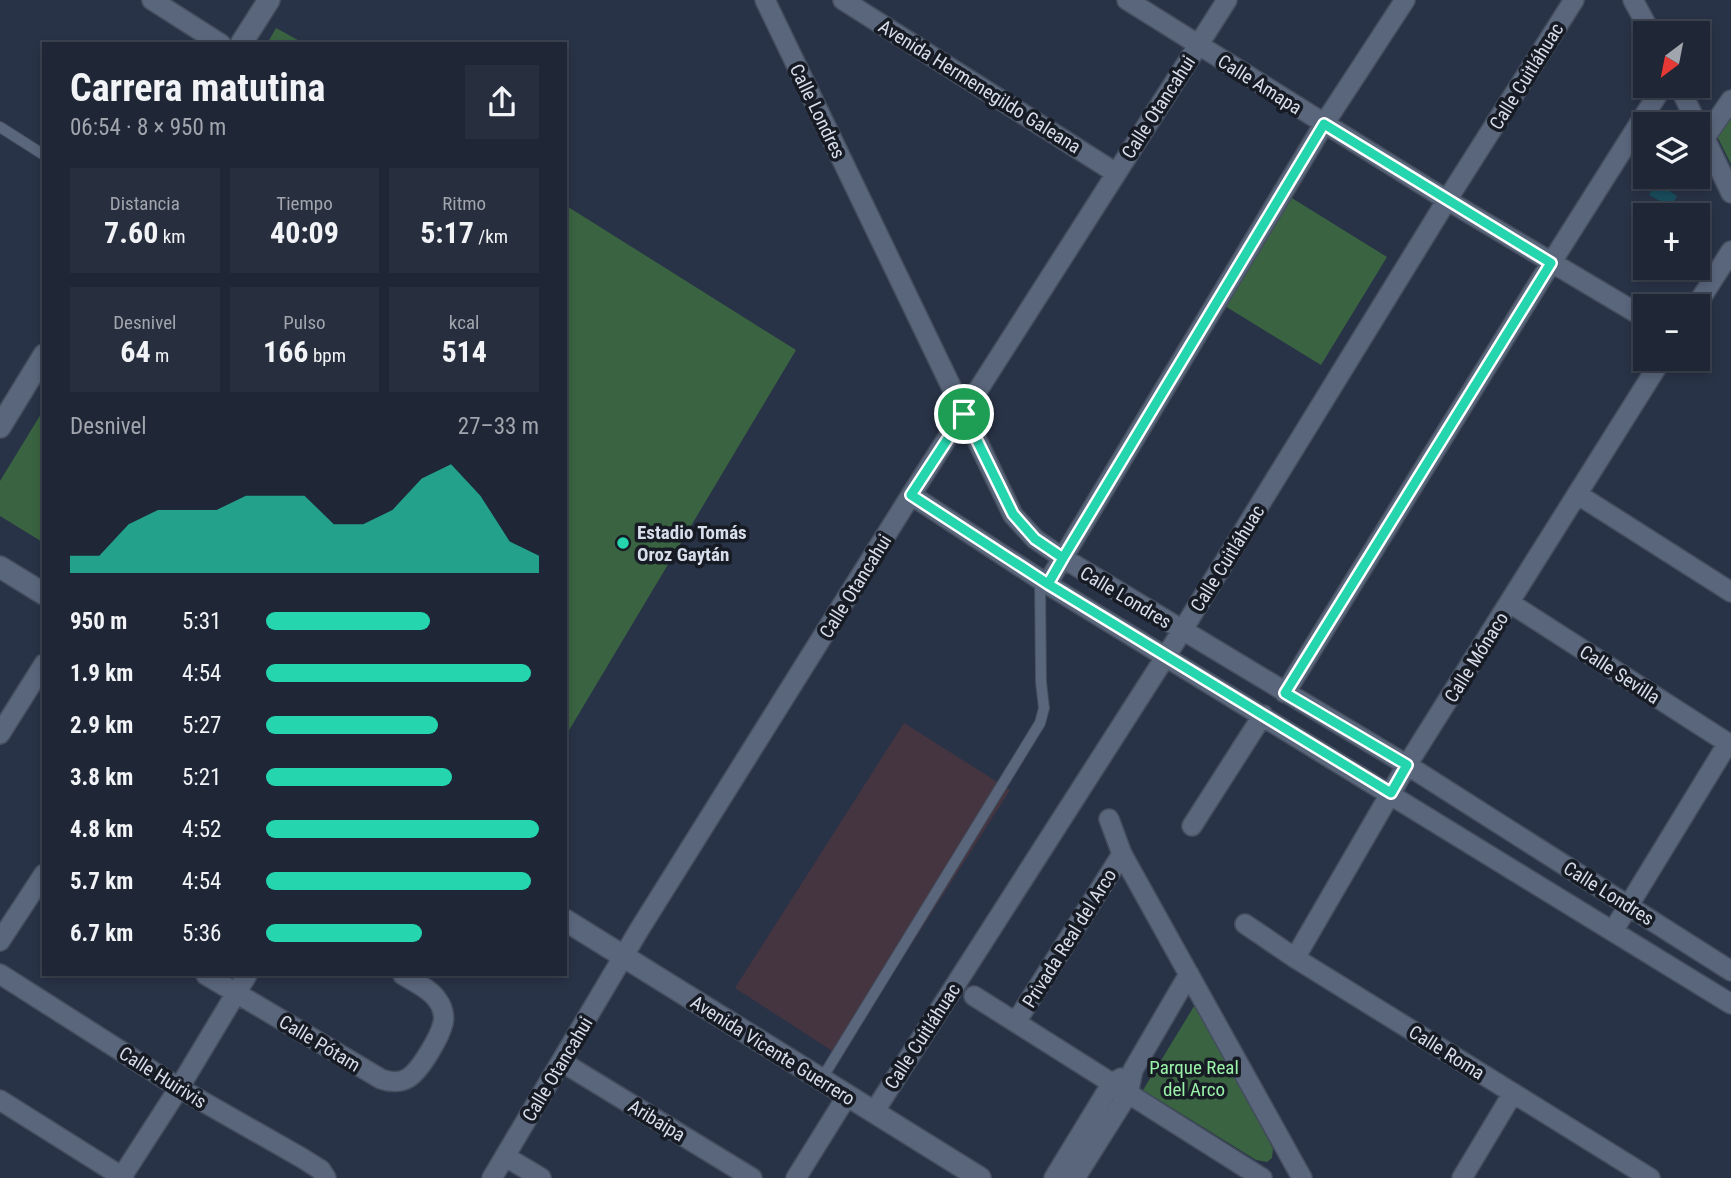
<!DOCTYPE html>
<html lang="es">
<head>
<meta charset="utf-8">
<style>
	body { margin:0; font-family:"Roboto Condensed",sans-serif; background:#272e3d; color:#f1f3f6; height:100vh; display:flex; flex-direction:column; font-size:26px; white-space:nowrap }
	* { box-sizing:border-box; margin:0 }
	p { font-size:23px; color:#a1a5ad }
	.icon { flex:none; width:38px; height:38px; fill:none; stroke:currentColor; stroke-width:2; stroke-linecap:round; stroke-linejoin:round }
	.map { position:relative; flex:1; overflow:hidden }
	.details { position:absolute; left:42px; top:42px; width:525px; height:934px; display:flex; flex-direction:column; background:#1f2635; border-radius:0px; box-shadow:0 4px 10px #0003,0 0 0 2px #3c4350 }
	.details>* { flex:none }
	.needle { width:46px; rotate:212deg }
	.tools { position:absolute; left:1633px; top:21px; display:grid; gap:14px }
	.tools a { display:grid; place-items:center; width:77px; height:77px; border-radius:0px; background:#1f2635; box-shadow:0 4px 10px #0003,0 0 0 2px #3c4350; font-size:35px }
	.pin { position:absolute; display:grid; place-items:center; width:60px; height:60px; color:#fff; margin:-30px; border:4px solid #fff; border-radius:50%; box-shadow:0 2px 7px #0007 }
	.round { display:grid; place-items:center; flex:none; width:74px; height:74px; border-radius:0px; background:#272e3d }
	.summary { display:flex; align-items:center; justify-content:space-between; height:119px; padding:0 28px }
	h1 { font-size:38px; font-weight:700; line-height:52px }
	.figures { display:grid; grid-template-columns:repeat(3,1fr); gap:10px; height:119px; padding:7px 28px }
	.figures div { display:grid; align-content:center; border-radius:0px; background:#272e3d; text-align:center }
	.figures b { font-size:30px; font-weight:700 }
	.figures small { font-size:19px; font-weight:400 }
	.figures p { font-size:19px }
	.chart { height:196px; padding:14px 28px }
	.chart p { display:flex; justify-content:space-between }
	.chart svg { width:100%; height:126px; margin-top:7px; fill:#25d5ae; opacity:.7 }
	ul { padding:0 28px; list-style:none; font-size:23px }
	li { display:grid; grid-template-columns:112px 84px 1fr; align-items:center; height:52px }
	li i { height:18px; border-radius:9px; background:#25d5ae }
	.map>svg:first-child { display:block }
	.medical { fill:#453541 }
	.green { fill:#3a6341 }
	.water { fill:#194e5e }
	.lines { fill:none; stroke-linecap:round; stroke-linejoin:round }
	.lane-casing { stroke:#444e5e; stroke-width:12 }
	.street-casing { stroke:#444e5e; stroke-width:22 }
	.secondary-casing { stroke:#444e5e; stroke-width:24 }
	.lane { stroke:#5a667c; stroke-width:10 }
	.street { stroke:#5a667c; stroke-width:19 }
	.secondary { stroke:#5a667c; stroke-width:21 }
	.route-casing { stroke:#fff; stroke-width:14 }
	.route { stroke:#25d5ae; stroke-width:9 }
	.poi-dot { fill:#25d5ae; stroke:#161b24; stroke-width:2.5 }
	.labels { text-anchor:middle; stroke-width:7; stroke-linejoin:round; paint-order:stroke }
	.street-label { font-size:19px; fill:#d7deeb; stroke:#161b24 }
	.poi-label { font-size:19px; font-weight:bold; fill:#d7deeb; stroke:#161b24; text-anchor:start }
	.park-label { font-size:19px; fill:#9af2a9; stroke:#161b24 }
</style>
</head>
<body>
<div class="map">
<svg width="1731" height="1178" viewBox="0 0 1731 1178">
	<rect width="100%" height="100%" fill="#293347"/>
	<path class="medical" d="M904 723 1010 790 840 1056 735 988Z"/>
	<path class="green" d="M276 28 305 44H267Z
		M1731 115V164L1717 136Z
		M1287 195 1387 257 1321 365 1220 303Z
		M565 205 796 350 565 737Z
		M44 409V543L0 516V481Z
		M1196 1003 1273 1149 1272 1158 1267 1162 1256 1160 1143 1090Z"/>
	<path class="water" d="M1656 182 1677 196 1671 207 1649 195Z"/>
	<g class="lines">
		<defs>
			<path id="lane" d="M0 127 44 155
				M821 1080 1040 723 1044 708 1041 682 1040 579"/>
			<path id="street" d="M152 0 221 44
				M765 0 1013 515 1035 539 1063 558 1407 765 1731 971
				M843 0 1116 173
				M1127 0 1447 200 1645 318
				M1633 0 1651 33
				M1679 86 1697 124
				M1698 124 1731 193
				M1704 139 1731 100
				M1696 306 1731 251
				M1577 494 1731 592
				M911 495 1047 584 1731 1004
				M1047 584 1324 124 1405 0
				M1510 603 1731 745
				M1285 693 1551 263 1663 86
				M0 734 44 664
				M1109 819 1122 854 1302 1178
				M1192 826 1263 715
				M1245 924 1295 958 1650 1178
				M1613 931 1728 743
				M0 941 44 874
				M1295 958 1407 765 1662 359
				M0 974 179 1088 302 1158 321 1170 326 1178
				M206 975 381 1079C389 1082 400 1083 408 1078 420 1071 440 1037 443 1023 445 1016 442 1006 438 1001 431 989 414 982 403 975
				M974 996 1262 1178
				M1016 1022 1122 854
				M562 1062 752 1178
				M0 1100 124 1178
				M874 1112 1182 631 1447 200 1574 0
				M506 1157 541 1178
				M121 1178 179 1088 247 975
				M492 1178 639 930 911 495 1227 0
				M796 1178 847 1096
				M1054 1178 1112 1083 1121 1078
				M1075 1178 1128 1094 1133 1070 1189 974
				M1462 1178 1513 1093"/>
			<path id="secondary" d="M241 44 269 0
				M0 427 44 355
				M0 567 44 594
				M565 920 980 1178"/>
		</defs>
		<use href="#lane" class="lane-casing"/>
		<use href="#street" class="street-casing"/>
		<use href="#secondary" class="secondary-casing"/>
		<use href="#lane" class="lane"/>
		<use href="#street" class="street"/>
		<use href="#secondary" class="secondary"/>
	</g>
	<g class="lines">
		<defs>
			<path id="route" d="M964 414 1013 514 1035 539 1063 558 1048 584 1391 793 1407 765 1285 693 1551 263 1324 124 1063 558 1048 584 911 495 964 414"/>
		</defs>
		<use href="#route" class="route-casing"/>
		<use href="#route" class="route"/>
	</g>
	<circle class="poi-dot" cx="623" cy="543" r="7"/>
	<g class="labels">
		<g class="street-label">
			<text transform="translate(1526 76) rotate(-58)" y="7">Calle Cuitláhuac</text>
			<text transform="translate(1260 84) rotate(32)" y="7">Calle Amapa</text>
			<text transform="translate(980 86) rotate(32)" y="7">Avenida Hermenegildo Galeana</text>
			<text transform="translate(1158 107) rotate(-57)" y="7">Calle Otancahui</text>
			<text transform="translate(818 111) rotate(64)" y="7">Calle Londres</text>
			<text transform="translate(1227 558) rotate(-58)" y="7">Calle Cuitláhuac</text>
			<text transform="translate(855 586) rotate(-58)" y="7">Calle Otancahui</text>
			<text transform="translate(1126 597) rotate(31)" y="7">Calle Londres</text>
			<text transform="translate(1476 657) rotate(-58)" y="7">Calle Mónaco</text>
			<text transform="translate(1620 674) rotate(33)" y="7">Calle Sevilla</text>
			<text transform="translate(1609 893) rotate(32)" y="7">Calle Londres</text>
			<text transform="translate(1069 938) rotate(-58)" y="7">Privada Real del Arco</text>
			<text transform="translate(922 1036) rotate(-57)" y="7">Calle Cuitláhuac</text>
			<text transform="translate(320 1043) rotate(31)" y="7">Calle Pótam</text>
			<text transform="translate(773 1050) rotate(32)" y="7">Avenida Vicente Guerrero</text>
			<text transform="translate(1447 1052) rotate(32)" y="7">Calle Roma</text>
			<text transform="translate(557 1069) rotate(-59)" y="7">Calle Otancahui</text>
			<text transform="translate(163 1077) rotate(32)" y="7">Calle Huirivis</text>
			<text transform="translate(657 1120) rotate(31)" y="7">Aribaipa</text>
		</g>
		<g class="poi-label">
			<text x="637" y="539">Estadio Tomás<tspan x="637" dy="22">Oroz Gaytán</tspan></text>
		</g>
		<g class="park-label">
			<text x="1194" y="1074">Parque Real<tspan x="1194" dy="22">del Arco</tspan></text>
		</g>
	</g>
</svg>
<div class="tools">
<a><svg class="needle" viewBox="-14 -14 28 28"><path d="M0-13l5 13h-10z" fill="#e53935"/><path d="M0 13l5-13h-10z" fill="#a1a5ad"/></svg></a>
<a><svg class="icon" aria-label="layers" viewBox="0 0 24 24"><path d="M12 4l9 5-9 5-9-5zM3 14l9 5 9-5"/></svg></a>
<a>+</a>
<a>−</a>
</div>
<div class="pin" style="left:964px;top:414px;background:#1e9e55"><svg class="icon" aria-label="arrive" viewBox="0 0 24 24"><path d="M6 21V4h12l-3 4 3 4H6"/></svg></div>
<section class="details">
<div class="summary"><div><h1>Carrera matutina</h1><p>06:54 · 8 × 950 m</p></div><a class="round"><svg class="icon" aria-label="share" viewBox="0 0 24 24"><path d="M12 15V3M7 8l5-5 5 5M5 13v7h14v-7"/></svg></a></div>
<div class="figures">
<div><p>Distancia</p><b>7.60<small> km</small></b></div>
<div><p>Tiempo</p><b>40:09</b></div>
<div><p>Ritmo</p><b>5:17<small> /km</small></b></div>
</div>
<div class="figures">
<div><p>Desnivel</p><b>64<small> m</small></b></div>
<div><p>Pulso</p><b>166<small> bpm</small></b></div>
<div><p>kcal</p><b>514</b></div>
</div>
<div class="chart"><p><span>Desnivel</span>27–33 m</p>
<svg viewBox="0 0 160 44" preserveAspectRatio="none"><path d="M0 44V38L10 38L20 27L30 22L40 22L50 22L60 17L70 17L80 17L90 27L100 27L110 22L120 11L130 6L140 17L150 33L160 38V44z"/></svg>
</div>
<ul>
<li><b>950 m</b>5:31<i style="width:60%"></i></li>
<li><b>1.9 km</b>4:54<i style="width:97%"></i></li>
<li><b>2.9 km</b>5:27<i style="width:63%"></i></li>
<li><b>3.8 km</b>5:21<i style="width:68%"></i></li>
<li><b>4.8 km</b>4:52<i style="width:100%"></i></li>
<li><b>5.7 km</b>4:54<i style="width:97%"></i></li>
<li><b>6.7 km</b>5:36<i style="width:57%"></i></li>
</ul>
</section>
</div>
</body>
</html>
